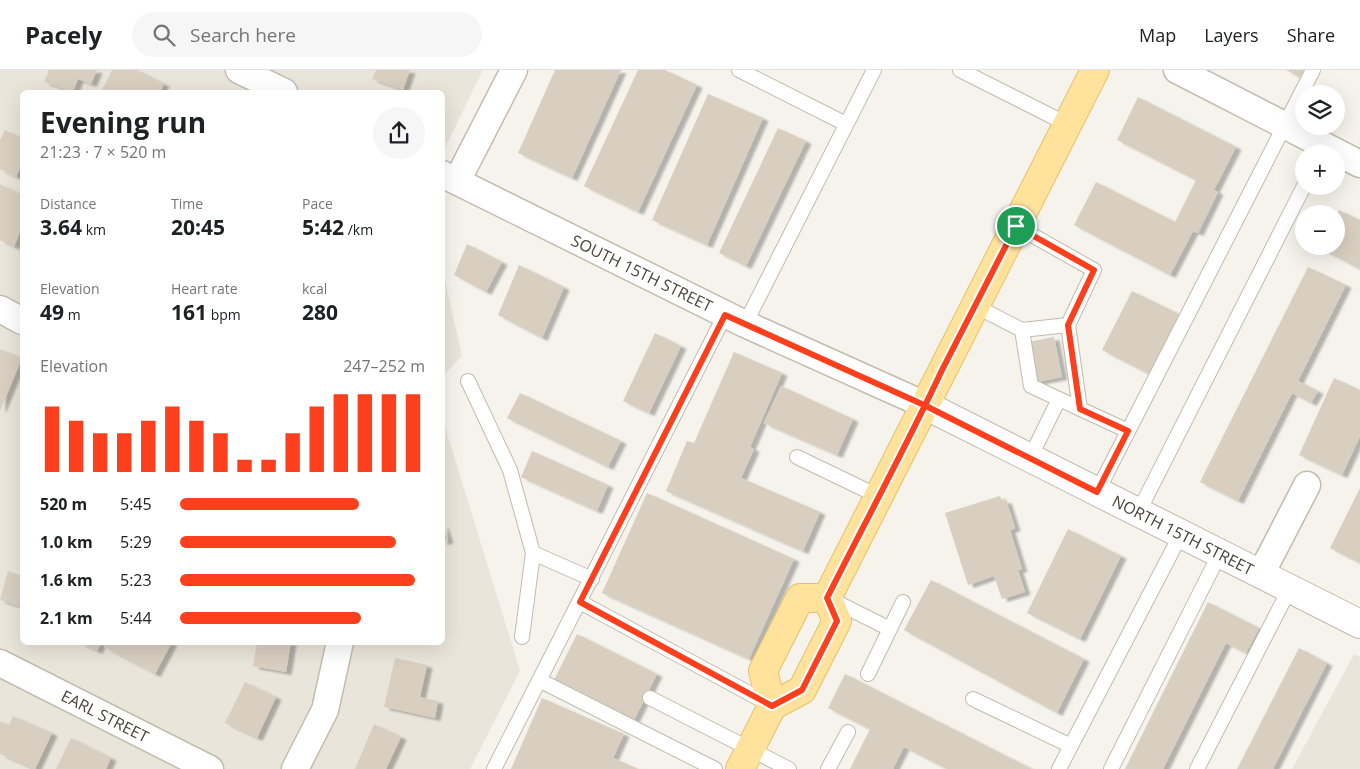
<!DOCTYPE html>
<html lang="en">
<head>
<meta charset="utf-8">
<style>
	body { margin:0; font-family:"Open Sans",sans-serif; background:#f6f6f6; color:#202124; height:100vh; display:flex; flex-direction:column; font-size:19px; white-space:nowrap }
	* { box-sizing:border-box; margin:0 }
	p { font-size:16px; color:#757577 }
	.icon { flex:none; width:28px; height:28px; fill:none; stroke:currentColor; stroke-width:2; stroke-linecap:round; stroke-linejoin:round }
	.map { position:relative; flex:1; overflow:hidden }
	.panel { position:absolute; left:20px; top:20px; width:425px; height:555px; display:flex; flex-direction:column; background:#fff; border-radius:8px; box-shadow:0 5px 20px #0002 }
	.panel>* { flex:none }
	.buttons { position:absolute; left:1295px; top:15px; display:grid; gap:10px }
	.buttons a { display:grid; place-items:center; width:50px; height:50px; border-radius:50%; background:#fff; box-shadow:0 5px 20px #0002; font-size:25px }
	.pin { position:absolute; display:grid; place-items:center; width:42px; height:42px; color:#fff; margin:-21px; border:2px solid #fff; border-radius:50%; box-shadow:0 1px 5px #0007 }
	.round { display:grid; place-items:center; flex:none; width:52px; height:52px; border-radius:26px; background:#f6f6f6 }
	.summary { display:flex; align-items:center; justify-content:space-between; height:85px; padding:0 20px }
	h1 { font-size:28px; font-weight:700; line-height:38px }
	.stats { display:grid; grid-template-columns:repeat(3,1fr); gap:8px; height:85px; padding:5px 20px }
	.stats div { display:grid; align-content:center }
	.stats b { font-size:21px; font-weight:700 }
	.stats small { font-size:14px; font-weight:400 }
	.stats p { font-size:14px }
	.chart { height:140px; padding:10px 20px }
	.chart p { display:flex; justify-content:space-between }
	.chart svg { width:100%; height:90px; margin-top:5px; stroke:#fc3f1d; stroke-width:6 }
	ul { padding:0 20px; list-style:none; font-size:16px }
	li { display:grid; grid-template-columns:80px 60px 1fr; align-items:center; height:38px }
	li i { height:12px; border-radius:6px; background:#fc3f1d }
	header { display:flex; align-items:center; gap:30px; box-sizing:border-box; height:70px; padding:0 25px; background:#fff; border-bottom:1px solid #e0e0e0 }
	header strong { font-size:24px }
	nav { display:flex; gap:28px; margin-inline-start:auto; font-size:18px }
	.search { width:350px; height:45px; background:#f6f6f6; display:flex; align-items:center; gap:12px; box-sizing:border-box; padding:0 18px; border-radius:28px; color:#757577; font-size:19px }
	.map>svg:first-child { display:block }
	.residential { fill:#eae5da }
	.building { fill:#d8cfc1; filter:url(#shadow) }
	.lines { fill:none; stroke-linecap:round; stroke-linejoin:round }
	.service-casing { stroke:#c2bbae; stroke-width:16 }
	.minor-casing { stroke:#c2bbae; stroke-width:29 }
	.tertiary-casing { stroke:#c2bbae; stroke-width:30 }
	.primary-casing { stroke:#e6c16a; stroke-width:30 }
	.service { stroke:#fff; stroke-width:14 }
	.minor { stroke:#fff; stroke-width:26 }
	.tertiary { stroke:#fff; stroke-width:28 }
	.primary { stroke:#ffe39c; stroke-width:28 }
	.route-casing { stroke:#fff; stroke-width:10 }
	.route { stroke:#fc3f1d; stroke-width:6 }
	.labels { text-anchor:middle; stroke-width:4; stroke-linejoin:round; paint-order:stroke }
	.street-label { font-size:16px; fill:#4b4439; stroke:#fff }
</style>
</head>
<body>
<header>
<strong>Pacely</strong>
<div class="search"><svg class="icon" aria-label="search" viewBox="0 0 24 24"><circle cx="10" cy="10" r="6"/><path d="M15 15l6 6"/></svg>Search here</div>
<nav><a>Map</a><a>Layers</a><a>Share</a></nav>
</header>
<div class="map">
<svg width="1360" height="699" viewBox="0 0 1360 699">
	<defs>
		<filter id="shadow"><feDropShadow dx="5.5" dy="3" stdDeviation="1" flood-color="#0004"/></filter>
	</defs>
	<rect width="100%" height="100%" fill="#f6f3ec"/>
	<path class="residential" d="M0 0H483L443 82 442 22H22V572H442L443 350 520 601 470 699H0Z
		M442 197 462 286 443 306H442Z
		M1354 584 1360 587V699H1292Z"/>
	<path class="building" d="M49 0H97L91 14 78 9 73 22 44 12Z
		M112 0H137L164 14 160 22H101Z
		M376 0H410L403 20 372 9Z
		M555 0H621L572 108 518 83Z
		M638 0H665L697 15 638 142 584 116Z
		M1286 0H1308L1303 9Z
		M708 24 763 48 707 175 652 150Z
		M1138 27 1236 77 1214 120 1218 122 1198 163 1193 161 1170 205 1074 155 1096 112 1175 152 1196 110 1117 70Z
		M778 58 806 71 746 196 719 183Z
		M5 60 22 68V94L16 107 0 99V70Z
		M0 114 22 125V157L14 177 0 170Z
		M1339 140 1360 150V199L1319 178 1321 176H1336V146Z
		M467 174 502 192 486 222 454 205Z
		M519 195 564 217 542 268 498 245Z
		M1308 197 1346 215 1298 311 1318 321 1311 333 1292 323 1238 431 1200 412Z
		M1132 221 1179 244 1149 304 1102 280Z
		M655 263 681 276 649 343 623 331Z
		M1054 267 1062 307 1036 312 1028 272Z
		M0 279 22 288 0 341Z
		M734 282 782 303 750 377 754 379 741 408 820 442 803 481 666 421 687 371 694 373Z
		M1334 308 1360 320V366L1342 405 1299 385Z
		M781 316 853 349 837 385 764 353Z
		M520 323 621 371 608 397 507 348Z
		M532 381 608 415 597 441 521 407Z
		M1360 418V493L1330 478Z
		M647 423 794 489 749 589 602 523Z
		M1000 426 1002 431 1006 430 1015 458 1010 460 1022 499 1018 500 1025 522 1002 529 994 506 968 515 945 443Z
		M442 453 448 470 442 472Z
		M1068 459 1121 486 1080 569 1027 543Z
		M8 501 22 506V537L0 530Z
		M931 510 1084 589 1057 643 904 560Z
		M1208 532 1259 558 1246 583 1226 573 1163 699H1125Z
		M577 564 657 604 632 654 552 614Z
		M79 572H101L97 581Z
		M106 572H172L155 604 104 577Z
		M257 572H291L286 602 253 596Z
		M1299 578 1327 593 1273 699H1237Z
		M395 588 427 595 420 627 438 631 435 648 384 637Z
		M845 604 1032 699H947L904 677 893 699H850L870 659 828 638Z
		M245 612 276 627 257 668 225 653Z
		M542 628 624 664 613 688 638 699H511Z
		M13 646 52 663 35 699 0 684V651L9 655Z
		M374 654 401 667 386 699H355Z
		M71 668 111 688 106 699H56Z"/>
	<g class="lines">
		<defs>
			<path id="service" d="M739 0 846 54
				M960 0 1067 54
				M1016 156 1094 200 1068 255 1080 339
				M975 236 1022 260 1031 316 1128 361
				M745 254 874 0
				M1022 260 1068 255
				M468 311 510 400 533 483 522 567
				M797 387 878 426
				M1030 388 1059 329
				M1097 422 1313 0
				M1138 443 1304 116
				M533 483 592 509
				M830 529 890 559
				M580 532 771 635
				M868 604 903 532
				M539 610 715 699
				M650 628 789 699
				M973 629 1071 676
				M494 699 725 245
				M828 699 848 662
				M1059 699 1181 464
				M1111 699 1220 483
				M1197 699 1290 518"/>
			<path id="minor" d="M239 0 284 22
				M1177 0 1360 94
				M442 104 745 254 925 335
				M457 111 514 0
				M0 239 22 251
				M1261 504 1307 415
				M0 593 210 699
				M295 699 325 640 340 572"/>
			<path id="tertiary" d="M925 335 1360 554"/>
			<path id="primary" d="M827 528 1095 0
				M772 636 763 601 800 528H827
				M740 699 772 636 802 620 837 551 827 528"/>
		</defs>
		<use href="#service" class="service-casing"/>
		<use href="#minor" class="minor-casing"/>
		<use href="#tertiary" class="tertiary-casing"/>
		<use href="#primary" class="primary-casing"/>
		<use href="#service" class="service"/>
		<use href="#minor" class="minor"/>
		<use href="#tertiary" class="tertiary"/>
		<use href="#primary" class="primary"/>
	</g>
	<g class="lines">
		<defs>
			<path id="route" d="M1016 156 942 300C906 377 865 452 827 528L837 551 802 620 772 636 580 532 725 245 924 335 1097 422 1128 361 1080 339 1068 255 1094 200 1016 156"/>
		</defs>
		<use href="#route" class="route-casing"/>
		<use href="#route" class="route"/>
	</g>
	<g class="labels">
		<g class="street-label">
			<text transform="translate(642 203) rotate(26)" y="6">SOUTH 15TH STREET</text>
			<text transform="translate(1183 465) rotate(27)" y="6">NORTH 15TH STREET</text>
			<text transform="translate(105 646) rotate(27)" y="6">EARL STREET</text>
		</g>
	</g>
</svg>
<div class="buttons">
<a><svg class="icon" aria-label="layers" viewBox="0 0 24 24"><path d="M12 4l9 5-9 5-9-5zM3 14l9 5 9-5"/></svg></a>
<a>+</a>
<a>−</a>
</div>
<div class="pin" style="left:1016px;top:156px;background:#1e9e55"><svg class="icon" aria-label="arrive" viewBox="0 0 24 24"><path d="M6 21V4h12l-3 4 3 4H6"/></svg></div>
<section class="panel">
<div class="summary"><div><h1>Evening run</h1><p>21:23 · 7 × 520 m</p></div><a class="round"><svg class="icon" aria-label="share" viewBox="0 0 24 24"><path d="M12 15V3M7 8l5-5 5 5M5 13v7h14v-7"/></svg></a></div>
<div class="stats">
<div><p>Distance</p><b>3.64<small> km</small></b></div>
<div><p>Time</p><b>20:45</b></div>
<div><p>Pace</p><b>5:42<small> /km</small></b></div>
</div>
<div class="stats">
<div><p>Elevation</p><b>49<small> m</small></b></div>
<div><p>Heart rate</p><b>161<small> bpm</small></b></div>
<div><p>kcal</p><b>280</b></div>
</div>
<div class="chart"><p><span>Elevation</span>247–252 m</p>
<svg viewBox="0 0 160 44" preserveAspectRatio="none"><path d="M5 44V12M15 44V19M25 44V25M35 44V25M45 44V19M55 44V12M65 44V19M75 44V25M85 44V38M95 44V38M105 44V25M115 44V12M125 44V6M135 44V6M145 44V6M155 44V6"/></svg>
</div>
<ul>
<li><b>520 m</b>5:45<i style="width:73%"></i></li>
<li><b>1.0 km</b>5:29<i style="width:88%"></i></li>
<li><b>1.6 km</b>5:23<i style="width:96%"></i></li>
<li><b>2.1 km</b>5:44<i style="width:74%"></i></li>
</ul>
</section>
</div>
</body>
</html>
